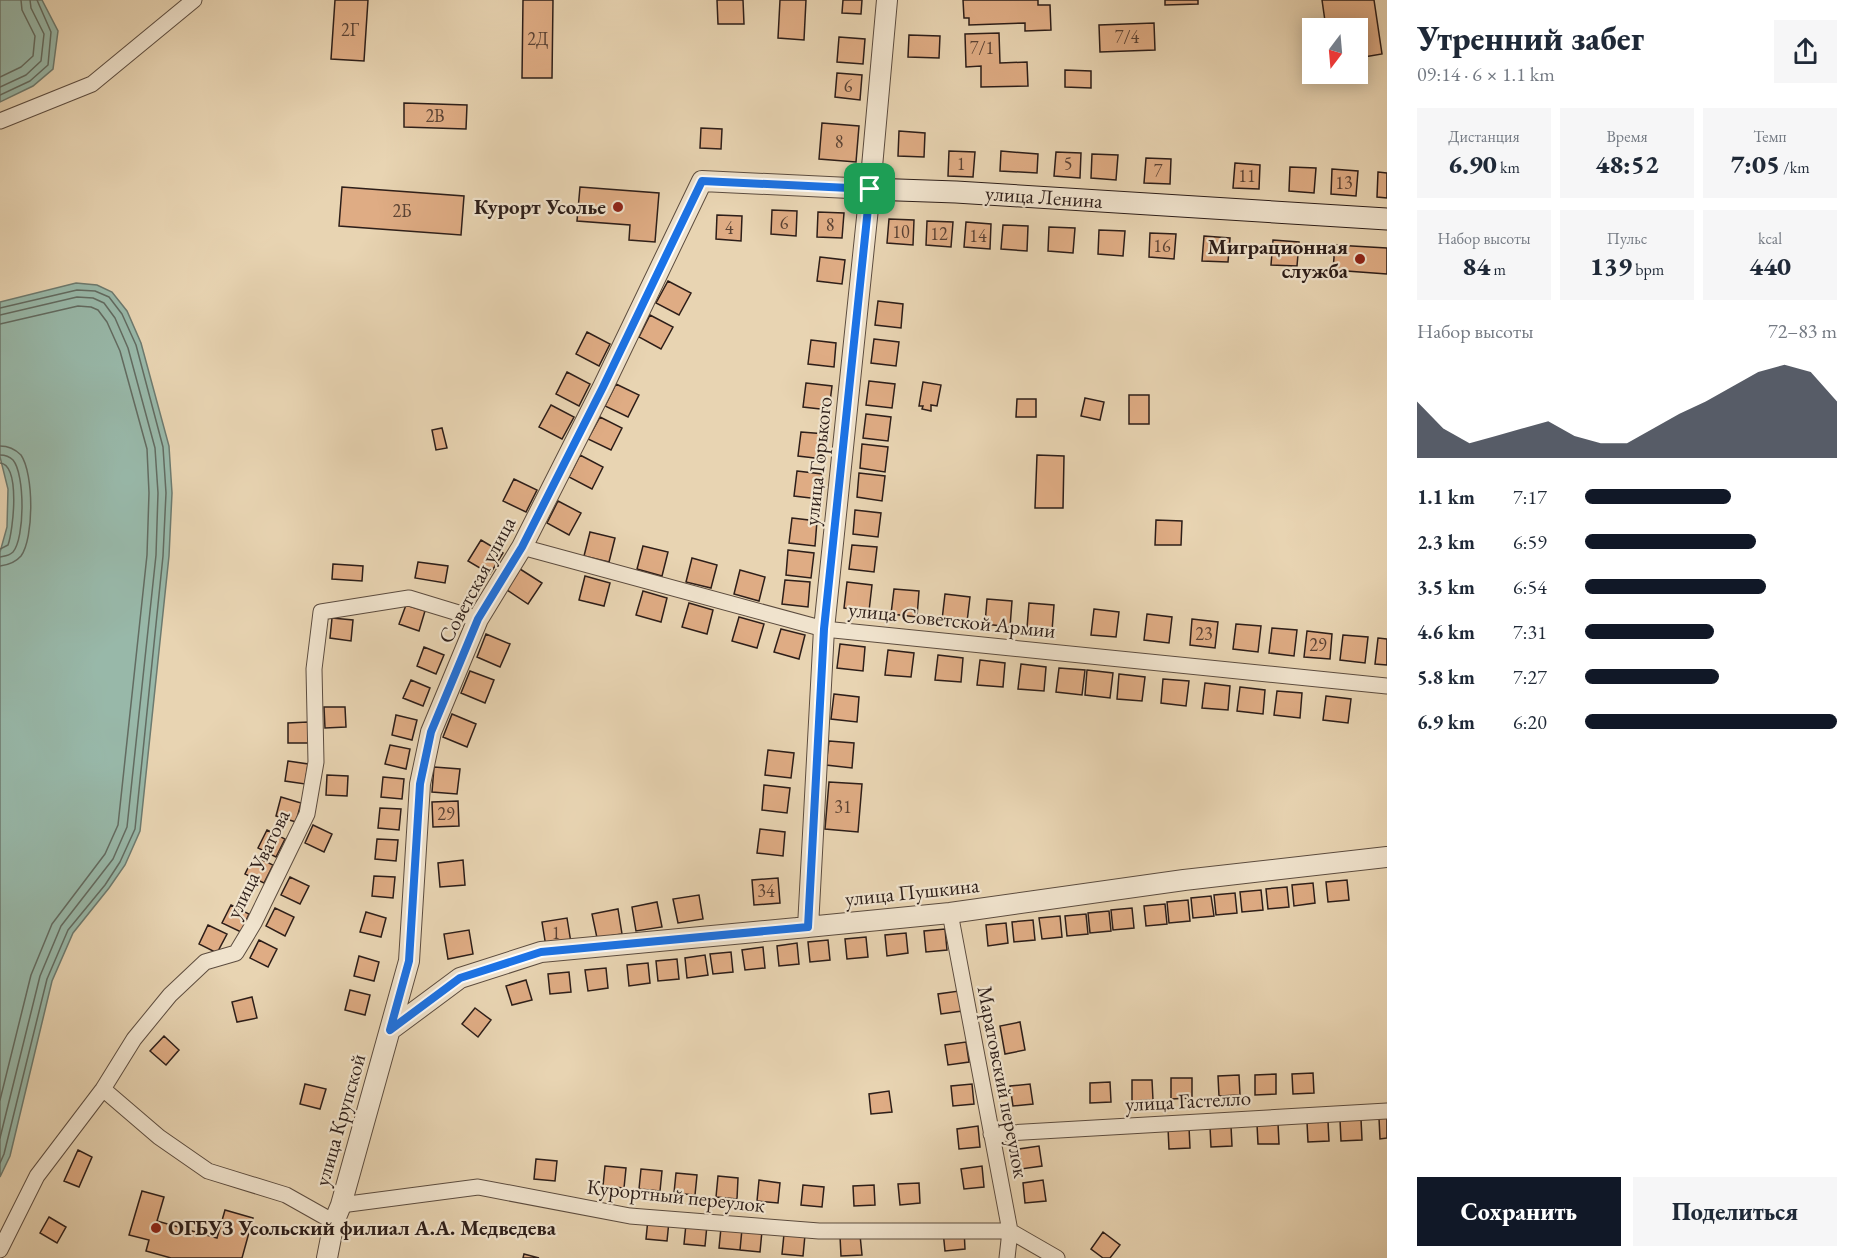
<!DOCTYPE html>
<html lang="ru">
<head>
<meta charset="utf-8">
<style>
	body { margin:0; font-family:"EB Garamond",serif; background:#f6f6f7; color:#1f2937; height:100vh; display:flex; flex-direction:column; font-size:22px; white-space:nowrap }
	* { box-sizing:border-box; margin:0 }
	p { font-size:20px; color:#747a83 }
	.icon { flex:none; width:33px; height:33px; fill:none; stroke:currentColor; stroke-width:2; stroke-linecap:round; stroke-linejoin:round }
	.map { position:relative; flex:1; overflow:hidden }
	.panel { display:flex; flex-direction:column; background:#fff; width:480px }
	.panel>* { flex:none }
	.needle { width:39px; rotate:196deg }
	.buttons { position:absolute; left:1302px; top:18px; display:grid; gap:12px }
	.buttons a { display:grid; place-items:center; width:66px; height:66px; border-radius:0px; background:#fff; box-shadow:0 3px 15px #0003; font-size:30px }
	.pin { position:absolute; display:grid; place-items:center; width:51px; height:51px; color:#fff; margin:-26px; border-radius:12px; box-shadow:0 3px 9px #0006 }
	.round { display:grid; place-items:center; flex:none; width:63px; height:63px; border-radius:0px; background:#f6f6f7 }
	.head { display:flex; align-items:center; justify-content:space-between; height:102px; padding:0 30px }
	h1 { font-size:33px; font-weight:800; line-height:45px }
	.stats { display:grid; grid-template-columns:repeat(3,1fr); gap:9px; height:102px; padding:6px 30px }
	.stats div { display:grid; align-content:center; border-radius:0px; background:#f6f6f7; text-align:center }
	.stats b { font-size:26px; font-weight:800 }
	.stats small { font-size:16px; font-weight:400 }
	.stats p { font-size:16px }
	.chart { height:168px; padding:12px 30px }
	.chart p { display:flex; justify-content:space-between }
	.chart svg { width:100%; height:108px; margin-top:6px; fill:#111827; opacity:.7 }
	.action { display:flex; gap:12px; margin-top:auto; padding:12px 30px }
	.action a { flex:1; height:69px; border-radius:0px; background:#111827; color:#fff; font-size:24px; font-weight:800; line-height:69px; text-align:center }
	.action a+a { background:#f6f6f7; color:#1f2937 }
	ul { padding:0 30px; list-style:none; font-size:20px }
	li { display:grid; grid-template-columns:96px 72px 1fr; align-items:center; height:45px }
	li i { height:15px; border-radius:8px; background:#111827 }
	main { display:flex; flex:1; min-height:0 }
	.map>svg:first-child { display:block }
	.water { fill:#98b8a9; stroke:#6d7a6f; stroke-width:1.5 }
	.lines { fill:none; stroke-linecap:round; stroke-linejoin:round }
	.shore { stroke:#626b61; stroke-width:1.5 }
	.building { fill:#dfac84; stroke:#2d1e19; stroke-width:1.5 }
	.minor-casing { stroke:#5c4c3f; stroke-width:17 }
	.tertiary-casing { stroke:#5c4c3f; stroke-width:22 }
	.secondary-casing { stroke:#2d1e19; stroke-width:23 }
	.minor { stroke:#f0e3cd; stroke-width:15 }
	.tertiary { stroke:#f0e3cd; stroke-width:20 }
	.secondary { stroke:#f0e3cd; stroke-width:21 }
	.route-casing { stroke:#fff; stroke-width:12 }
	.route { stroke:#1a73e8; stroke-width:8 }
	.poi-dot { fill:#8f2418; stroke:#f0e3cd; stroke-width:2 }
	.labels { text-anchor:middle; stroke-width:4.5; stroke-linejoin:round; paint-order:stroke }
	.number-label { font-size:18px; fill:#5a4234 }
	.street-label { font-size:21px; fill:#2d1e19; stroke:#f0e3cd }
	.poi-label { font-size:21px; font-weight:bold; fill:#2d1e19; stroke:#f0e3cd; text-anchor:end }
</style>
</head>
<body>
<main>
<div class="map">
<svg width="1387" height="1258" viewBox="0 0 1387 1258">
	<rect width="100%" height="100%" fill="#e8d4b2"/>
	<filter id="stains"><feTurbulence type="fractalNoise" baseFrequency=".00333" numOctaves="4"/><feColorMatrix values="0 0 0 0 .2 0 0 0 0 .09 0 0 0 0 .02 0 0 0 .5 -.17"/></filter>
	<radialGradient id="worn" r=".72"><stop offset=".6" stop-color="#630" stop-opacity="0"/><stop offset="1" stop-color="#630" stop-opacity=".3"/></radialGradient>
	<path class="water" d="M0 0H42L58 31 53 69 33 86 0 102Z
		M76 283 97 285 112 292 127 311 141 343 169 446 172 493 169 556 140 831 125 865 109 888 73 933 52 981 10 1156 0 1177V552L7 527 8 489 0 457V302Z"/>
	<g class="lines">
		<path class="shore" d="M0 77 21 67 33 56 35 36 22 10 21 0
			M0 87 26 75 41 61 44 34 31 8 30 0
			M0 95 30 81 48 65 51 32 37 0
			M0 308 77 290 95 291 109 297 122 314 136 345 163 447 166 493 163 556 135 829 120 862 105 885 68 930 47 979 4 1154 0 1163
			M0 315 77 297 93 298 104 303 115 318 128 348 155 448 158 493 156 555 127 827 113 859 61 926 40 976 0 1138
			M0 324 78 306 91 307 98 310 107 322 120 351 147 449 149 493 147 555 118 825 105 854 52 924 31 975 0 1100
			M0 446C8 446 15 449 21 455 34 474 34 538 21 556 15 563 8 565 0 566
			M0 455C5 455 9 456 13 460 25 474 25 538 13 552 9 556 5 556 0 557
			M0 463C21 465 13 531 8 545L0 549"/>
	</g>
	<path class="building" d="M335 0H368L364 61 331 59Z
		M523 0H553L552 78H522Z
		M717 0H743L744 24H718Z
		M780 0H806L804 40 778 38Z
		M843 0H862L861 14 842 13Z
		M963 0H1038V5H1050L1051 30 1025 31V23L969 25V18H964Z
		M1165 0H1198V4L1165 5Z
		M1322 0H1374L1382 54 1358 58V28H1326Z
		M1154 23 1155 50 1100 52 1099 25Z
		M999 33 1000 63 1027 62 1028 86 981 87V66L966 67 965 34Z
		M909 35 940 36 939 58 908 57Z
		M839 37 865 39 863 64 837 62Z
		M1065 70 1091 71V88L1065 87Z
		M837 73 862 75 860 100 835 97Z
		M404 103 467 105 466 129 404 127Z
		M822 123 859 126 856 162 819 159Z
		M701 128 722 129 721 149 700 148Z
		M899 131 925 133 924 157 898 156Z
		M949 151 975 152 973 177 948 176Z
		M1001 151 1038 154 1037 173 1000 171Z
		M1056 152 1081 153 1080 178 1054 176Z
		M1092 154 1118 155 1116 180 1091 178Z
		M1146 158 1171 159 1170 184 1144 183Z
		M1235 163 1260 165 1259 189 1233 188Z
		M1290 167 1316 168 1314 193 1289 191Z
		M1332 169 1358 171 1356 196 1331 194Z
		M1378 172 1387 173V198L1377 197Z
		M342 187 464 196 461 235 339 226Z
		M580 187 659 193 655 242 629 240 630 225 577 221Z
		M772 210 797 211 796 236 771 234Z
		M818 212 844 213 842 238 817 237Z
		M717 215 742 216 741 241 716 239Z
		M889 219 914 220 913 245 887 243Z
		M927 221 953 222 951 247 926 245Z
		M966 222 991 224 990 249 964 247Z
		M1003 225 1028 226 1027 251 1001 249Z
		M1049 227 1075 228 1073 253 1048 251Z
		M1099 230 1125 231 1123 256 1098 254Z
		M1150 233 1176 234 1174 259 1149 257Z
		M1204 236 1230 238 1228 262 1202 261Z
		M1273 240 1299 242 1297 266 1271 265Z
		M1335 245 1387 248V274L1333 270Z
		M820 257 845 260 842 284 817 281Z
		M668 281 691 293 679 315 656 303Z
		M878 301 903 304 901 328 875 325Z
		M650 315 673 327 661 349 639 337Z
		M587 332 610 344 599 366 576 354Z
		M874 339 899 342 896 366 871 363Z
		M811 340 836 343 834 367 808 364Z
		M567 372 590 384 579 406 556 394Z
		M869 381 895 384 892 408 866 405Z
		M923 382 941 385 937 406 931 405V411L922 409 923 406H919Z
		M806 383 832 386 829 410 803 407Z
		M616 384 639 395 628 417 605 406Z
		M1129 395H1149V424H1129Z
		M1085 398 1104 402 1100 420 1081 416Z
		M1017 399H1036V417H1016Z
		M551 405 574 417 562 439 539 427Z
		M866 414 891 417 888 441 863 438Z
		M600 417 622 428 611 450 588 439Z
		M442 428 447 448 436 450 432 430Z
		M801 432 826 434 823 459 798 456Z
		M862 444 888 447 885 472 860 468Z
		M580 455 603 467 592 489 569 477Z
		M1037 455 1064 456 1063 508H1035Z
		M797 471 822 474 819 499 794 496Z
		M859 473 885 476 882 501 857 497Z
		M514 479 537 490 526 512 503 501Z
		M558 501 581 513 569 535 547 523Z
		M855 510 881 513 878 537 853 534Z
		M792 518 817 521 815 546 789 543Z
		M1156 520 1182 521 1181 545H1155Z
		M590 532 615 538 609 562 584 556Z
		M481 540 503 553 490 574 468 561Z
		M852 545 877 547 874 572 849 569Z
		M643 546 668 552 662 576 637 569Z
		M788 550 814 553 811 578 786 575Z
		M692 558 717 565 711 588 686 582Z
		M418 562 448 566 445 583 415 578Z
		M333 564 363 566 362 581 332 579Z
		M520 569 542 583 528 604 507 590Z
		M740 570 765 577 759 601 734 594Z
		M585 576 610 583 604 606 579 600Z
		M785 580 810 582 808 607 782 604Z
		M847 582 872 585 869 611 844 608Z
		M894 589 919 591 917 617 891 614Z
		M643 591 667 598 661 622 636 615Z
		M945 594 970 597 967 622 942 620Z
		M987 599 1012 601 1010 627 985 624Z
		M689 603 713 610 707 634 682 627Z
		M1029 603 1054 605 1052 631 1027 628Z
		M406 605 425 611 419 631 399 624Z
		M1094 609 1119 612 1116 637 1091 635Z
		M1147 614 1172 617 1169 643 1144 640Z
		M739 617 764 624 757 648 732 641Z
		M332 618 353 620 351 641 330 638Z
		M1192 619 1218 622 1215 648 1190 645Z
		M1236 624 1261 626 1258 652 1233 649Z
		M1272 628 1297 630 1294 656 1269 653Z
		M781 629 805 635 799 659 774 652Z
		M1307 631 1332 634 1330 659 1304 657Z
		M486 634 510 644 500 667 477 657Z
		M1343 635 1368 637 1365 663 1340 660Z
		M1378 638 1387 639V665L1375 664Z
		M840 644 865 647 863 671 837 668Z
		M424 647 444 655 436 674 417 666Z
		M888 650 914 653 911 677 885 675Z
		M938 655 963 658 961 682 935 680Z
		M980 660 1005 663 1003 687 977 685Z
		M1021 664 1046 667 1044 691 1018 689Z
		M1059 668 1085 670 1082 695 1056 692Z
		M1087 670 1113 673 1110 698 1085 695Z
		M470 671 494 680 485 703 461 693Z
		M1119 674 1145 677 1142 701 1117 699Z
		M1163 679 1189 681 1186 706 1161 703Z
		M411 680 430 688 423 706 403 698Z
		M1205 683 1230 686 1228 710 1202 708Z
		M1240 687 1265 690 1263 714 1237 711Z
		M1277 691 1302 693 1300 718 1274 715Z
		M834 694 859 697 857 722 831 719Z
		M1326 696 1351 699 1348 723 1323 720Z
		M324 707H345L346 727 325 728Z
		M452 714 476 724 467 747 443 737Z
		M396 715 417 720 412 740 392 735Z
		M308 722 309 743H288V723Z
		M829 741 854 743 852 768 826 765Z
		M390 745 410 749 406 769 385 764Z
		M768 750 794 753 791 778 765 775Z
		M288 761 308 764 305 784 285 781Z
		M434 767 460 769 457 794 432 792Z
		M327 775 348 776 347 796 326 795Z
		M383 777 404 779 402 799 381 797Z
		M829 782 862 784 858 832 825 829Z
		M764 785 790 788 787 813 762 810Z
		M281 797 301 803 296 822 276 816Z
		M458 801 459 826 433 827 432 802Z
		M380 808 401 809 399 830 378 828Z
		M313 825 332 834 324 852 305 843Z
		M760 829 785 832 783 856 757 853Z
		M267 830 285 839 276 857 258 848Z
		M377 839 398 840 396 861 375 859Z
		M254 856 273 865 264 883 245 874Z
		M463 860 465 885 440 887 438 863Z
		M374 876 395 877 393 898 372 896Z
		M290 877 309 886 300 904 281 895Z
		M778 878 780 903 754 905 752 880Z
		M1347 880 1349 900 1328 902 1326 882Z
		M1313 883 1315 903 1294 906 1292 885Z
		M1287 887 1289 907 1268 909 1266 889Z
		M1261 890 1263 910 1242 912 1240 892Z
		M1235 893 1237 913 1216 915 1214 895Z
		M699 895 703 919 678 923 673 899Z
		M1211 896 1214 916 1193 918 1191 898Z
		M1188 900 1190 921 1169 923 1167 902Z
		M657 902 662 927 636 931 632 907Z
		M1165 904 1167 924 1146 926 1144 906Z
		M231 905 249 914 241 932 222 923Z
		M275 908 294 917 285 936 266 926Z
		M1132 908 1134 928 1113 930 1111 910Z
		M618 909 622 934 597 938 592 914Z
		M1109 911 1111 931 1090 933 1088 913Z
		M366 912 386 918 381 937 360 932Z
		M1086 914 1088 934 1067 936 1065 916Z
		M1060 916 1062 937 1042 939 1039 918Z
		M567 918 571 943 546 947 542 922Z
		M1033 920 1035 940 1014 942 1012 922Z
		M1006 923 1008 943 988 946 986 925Z
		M208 925 227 934 217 953 199 944Z
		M945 929 947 950 926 952 924 931Z
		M469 930 473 954 448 959 444 934Z
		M906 933 908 953 887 956 885 935Z
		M866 937 868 957 847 959 845 939Z
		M259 940 277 949 268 967 250 958Z
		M828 940 830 960 810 962 808 942Z
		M797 943 799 964 779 966 777 946Z
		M763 947 765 968 745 970 742 950Z
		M731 952 733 972 713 974 710 954Z
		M705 955 708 975 687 978 685 958Z
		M359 956 379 962 374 981 354 976Z
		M677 959 679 979 658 981 656 961Z
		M648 963 650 983 629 986 627 965Z
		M606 968 608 988 588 991 585 970Z
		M569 972 571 992 550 994 548 974Z
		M526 980 532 1000 512 1005 506 986Z
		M350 990 370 995 365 1015 345 1010Z
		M959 991 962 1011 941 1014 938 994Z
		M252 997 257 1018 237 1022 232 1002Z
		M475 1008 491 1020 478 1037 462 1024Z
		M1020 1022 1025 1050 1005 1054 1000 1026Z
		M164 1036 179 1050 166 1065 150 1051Z
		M966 1042 969 1062 948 1065 945 1045Z
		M1313 1073 1314 1093 1293 1094 1292 1074Z
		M1276 1074V1094L1255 1095V1075Z
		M1239 1075 1240 1095 1219 1096 1218 1076Z
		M1171 1078H1192V1098L1171 1099Z
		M1132 1080H1152L1153 1100 1132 1101Z
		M1110 1082 1111 1102 1090 1103V1083Z
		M305 1084 326 1089 320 1109 300 1104Z
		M972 1084 974 1104 953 1106 951 1086Z
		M1030 1084 1033 1104 1013 1106 1010 1086Z
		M889 1091 892 1112 871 1114 869 1094Z
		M1379 1118H1387V1138L1380 1139Z
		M1361 1119 1362 1140 1341 1141 1340 1120Z
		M1328 1121 1329 1141 1308 1142 1307 1122Z
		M1278 1123 1279 1144H1258L1257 1124Z
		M978 1126 980 1147 959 1149 957 1129Z
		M1231 1126 1232 1146 1211 1147 1210 1127Z
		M1189 1127 1190 1148 1169 1149 1168 1128Z
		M1039 1146 1042 1166 1021 1169 1019 1149Z
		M78 1150 92 1157 79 1187 64 1181Z
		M536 1159 557 1161 555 1181 534 1179Z
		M605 1166 626 1168 624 1188 603 1186Z
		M982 1166 984 1187 964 1189 961 1169Z
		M641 1169 662 1171 660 1191 639 1189Z
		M676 1173 697 1175 695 1195 674 1193Z
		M718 1176 738 1178 737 1199 716 1197Z
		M759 1180 780 1183 778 1203 757 1201Z
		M1043 1180 1046 1201 1025 1203 1023 1183Z
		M919 1183 920 1203 900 1205 898 1184Z
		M803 1185 824 1187 822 1207 801 1205Z
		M874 1185 875 1205 854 1206 853 1186Z
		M142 1191 164 1197 157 1221 217 1238 225 1210 253 1218 242 1258H171L146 1251 149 1240 129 1235Z
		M49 1217 66 1227 57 1243 40 1233Z
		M648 1219 669 1221 667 1241 646 1239Z
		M686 1224 707 1225 705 1246 684 1244Z
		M721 1228 742 1229 740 1250 719 1248Z
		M742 1229 762 1231 760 1252 740 1250Z
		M964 1229 965 1249 945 1251 943 1231Z
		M1103 1232 1120 1245 1110 1258H1103L1091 1249Z
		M784 1234 805 1235 803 1256 782 1254Z
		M860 1235 862 1255 841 1256 840 1236Z
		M524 1254 539 1258H523Z"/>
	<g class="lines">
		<defs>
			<path id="minor" d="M0 121 92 84 194 0
				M522 547 824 629 1387 686
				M950 913 1010 1231 1007 1258
				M103 1089 159 1137 208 1171 286 1195 334 1222
				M991 1134 1387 1111
				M341 1205 478 1187 630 1216 819 1231H1010L1057 1258
				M0 1250 37 1176 103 1089 134 1039 170 995 205 962 236 953 254 923 307 814 316 762 314 669 321 612 409 598 478 619"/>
			<path id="tertiary" d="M797 928 950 913 1184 880 1387 857
				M390 1030 460 978 541 952 808 927 824 629 870 189 887 0
				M327 1258 334 1222 341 1205 409 961 420 784 431 732 478 619 522 547 603 387 702 181 870 189"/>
			<path id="secondary" d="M870 189 956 192 1387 219"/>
		</defs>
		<use href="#minor" class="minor-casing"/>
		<use href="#tertiary" class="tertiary-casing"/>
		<use href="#secondary" class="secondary-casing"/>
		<use href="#minor" class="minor"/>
		<use href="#tertiary" class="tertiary"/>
		<use href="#secondary" class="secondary"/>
	</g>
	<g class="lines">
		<defs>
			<path id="route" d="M702 181 870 189 824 629 808 927 541 952 460 978 390 1030 409 961 420 784 431 732 478 619 522 547 603 387Z"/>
		</defs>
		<use href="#route" class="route-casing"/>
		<use href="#route" class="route"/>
	</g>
	<g class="poi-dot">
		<circle cx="618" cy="207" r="6"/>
		<circle cx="1360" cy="259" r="6"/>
		<circle cx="156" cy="1228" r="6"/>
	</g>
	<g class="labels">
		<g class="number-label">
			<text x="350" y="36">2Г</text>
			<text x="1127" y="43">7/4</text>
			<text x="538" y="45">2Д</text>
			<text x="982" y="54">7/1</text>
			<text x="848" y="92">6</text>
			<text x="435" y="122">2В</text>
			<text x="839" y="148">8</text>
			<text x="961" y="170">1</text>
			<text x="1068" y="170">5</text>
			<text x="1158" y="177">7</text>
			<text x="1247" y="182">11</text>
			<text x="1344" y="189">13</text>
			<text x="402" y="217">2Б</text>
			<text x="784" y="229">6</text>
			<text x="830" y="231">8</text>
			<text x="729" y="234">4</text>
			<text x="901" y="238">10</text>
			<text x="939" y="240">12</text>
			<text x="978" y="242">14</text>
			<text x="1162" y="252">16</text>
			<text x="1204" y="640">23</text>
			<text x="1318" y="651">29</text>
			<text x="843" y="813">31</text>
			<text x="446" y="820">29</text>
			<text x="766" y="897">34</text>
			<text x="556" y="939">1</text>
		</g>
		<g class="street-label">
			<text transform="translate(1044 197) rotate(4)" y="7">улица Ленина</text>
			<text transform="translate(818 461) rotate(-84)" y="7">улица Горького</text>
			<text transform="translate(477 580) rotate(-62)" y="7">Советская улица</text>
			<text transform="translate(952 620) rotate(6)" y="7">улица Советской Армии</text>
			<text transform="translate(258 864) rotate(-64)" y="7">улица Уватова</text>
			<text transform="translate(912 892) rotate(-6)" y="7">улица Пушкина</text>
			<text transform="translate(1003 1082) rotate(79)" y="7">Маратовский переулок</text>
			<text transform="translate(1188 1101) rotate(-3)" y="7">улица Гастелло</text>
			<text transform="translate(340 1120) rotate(-74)" y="7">улица Крупской</text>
			<text transform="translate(676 1196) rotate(6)" y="7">Курортный переулок</text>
		</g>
		<g class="poi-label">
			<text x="606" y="214">Курорт Усолье</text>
			<text x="1348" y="254">Миграционная<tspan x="1348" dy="24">служба</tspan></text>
			<text x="168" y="1235" text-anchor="start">ОГБУЗ Усольский филиал А.А. Медведева</text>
		</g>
	</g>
	<rect width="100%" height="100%" filter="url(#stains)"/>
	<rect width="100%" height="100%" fill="url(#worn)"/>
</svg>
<div class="buttons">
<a><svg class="needle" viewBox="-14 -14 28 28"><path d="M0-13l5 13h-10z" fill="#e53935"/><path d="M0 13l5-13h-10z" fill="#747a83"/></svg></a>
</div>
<div class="pin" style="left:870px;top:189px;background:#1e9e55"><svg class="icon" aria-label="arrive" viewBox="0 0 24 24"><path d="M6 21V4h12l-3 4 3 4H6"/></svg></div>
</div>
<section class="panel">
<div class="head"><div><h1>Утренний забег</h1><p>09:14 · 6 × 1.1 km</p></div><a class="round"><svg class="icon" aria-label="share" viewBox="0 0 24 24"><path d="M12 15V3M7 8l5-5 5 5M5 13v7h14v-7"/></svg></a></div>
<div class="stats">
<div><p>Дистанция</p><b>6.90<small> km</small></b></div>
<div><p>Время</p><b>48:52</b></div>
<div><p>Темп</p><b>7:05<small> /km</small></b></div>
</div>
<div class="stats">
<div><p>Набор высоты</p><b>84<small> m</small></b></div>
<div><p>Пульс</p><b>139<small> bpm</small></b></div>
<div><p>kcal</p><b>440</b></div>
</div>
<div class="chart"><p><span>Набор высоты</span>72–83 m</p>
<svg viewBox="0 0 160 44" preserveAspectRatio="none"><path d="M0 44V21L10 32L20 38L30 35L40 32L50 29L60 35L70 38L80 38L90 32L100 26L110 21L120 15L130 9L140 6L150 9L160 21V44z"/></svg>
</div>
<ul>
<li><b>1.1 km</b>7:17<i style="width:58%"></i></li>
<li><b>2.3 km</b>6:59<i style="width:68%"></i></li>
<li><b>3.5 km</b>6:54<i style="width:72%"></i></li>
<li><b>4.6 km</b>7:31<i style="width:51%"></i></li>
<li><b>5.8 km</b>7:27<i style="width:53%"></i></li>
<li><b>6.9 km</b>6:20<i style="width:100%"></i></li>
</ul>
<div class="action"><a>Сохранить</a><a>Поделиться</a></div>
</section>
</main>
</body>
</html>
